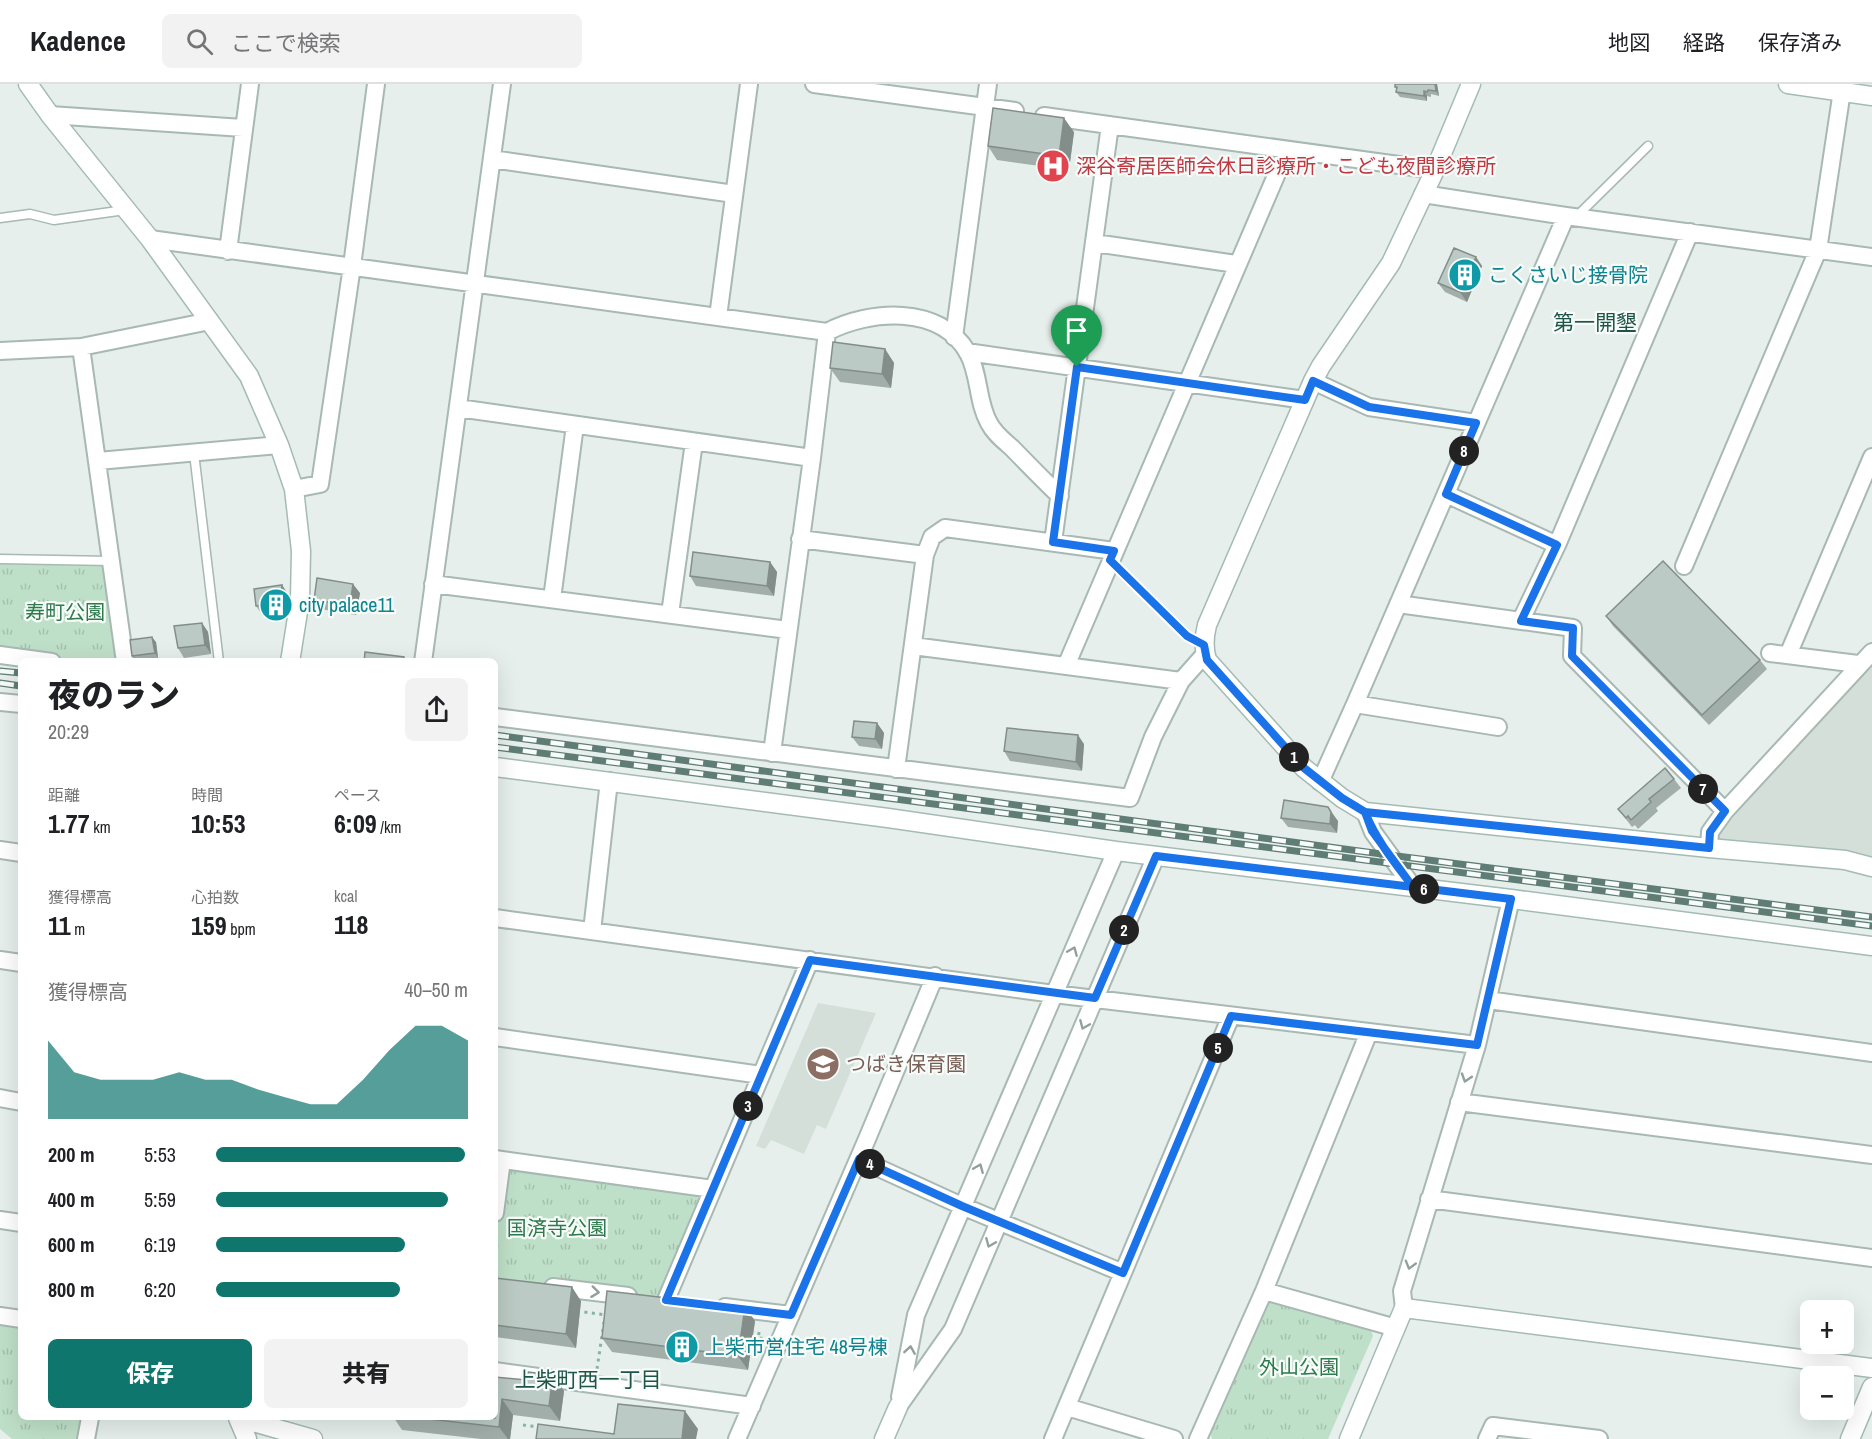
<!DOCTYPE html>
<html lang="ja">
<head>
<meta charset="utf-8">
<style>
	body { margin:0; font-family:"Archivo Narrow","Noto Sans JP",sans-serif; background:#f2f2f2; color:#202124; height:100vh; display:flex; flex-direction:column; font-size:22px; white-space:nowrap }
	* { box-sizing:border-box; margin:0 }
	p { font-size:20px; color:#757577 }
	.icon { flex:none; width:33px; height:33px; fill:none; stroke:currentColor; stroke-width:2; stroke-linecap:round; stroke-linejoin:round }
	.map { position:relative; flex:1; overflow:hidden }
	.details { position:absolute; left:18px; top:574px; width:480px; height:762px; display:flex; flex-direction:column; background:#fff; border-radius:9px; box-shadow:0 6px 24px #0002 }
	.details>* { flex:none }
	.tools { position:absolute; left:1800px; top:1216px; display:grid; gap:12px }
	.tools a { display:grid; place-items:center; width:54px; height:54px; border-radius:9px; background:#fff; box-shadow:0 6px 24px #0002; font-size:30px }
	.pin { position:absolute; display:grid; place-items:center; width:51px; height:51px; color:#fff; margin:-62px -26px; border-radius:50% 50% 50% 0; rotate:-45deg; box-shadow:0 0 6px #0007 }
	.pin .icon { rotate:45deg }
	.km { position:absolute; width:30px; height:30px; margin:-15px; border-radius:50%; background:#222; color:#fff; font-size:16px; line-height:30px; text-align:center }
	.round { display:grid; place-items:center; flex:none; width:63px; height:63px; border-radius:9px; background:#f2f2f2 }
	.overview { display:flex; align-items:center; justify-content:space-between; height:102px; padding:0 30px }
	h1 { font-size:33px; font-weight:800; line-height:45px }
	.metrics { display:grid; grid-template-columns:repeat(3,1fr); gap:9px; height:102px; padding:6px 30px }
	.metrics div { display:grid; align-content:center }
	.metrics b { font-size:26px; font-weight:800 }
	.metrics small { font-size:16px; font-weight:400 }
	.metrics p { font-size:16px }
	.chart { height:168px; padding:12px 30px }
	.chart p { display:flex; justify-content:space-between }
	.chart svg { width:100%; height:108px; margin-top:6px; fill:#0f766e; opacity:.7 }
	.primary-button { display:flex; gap:12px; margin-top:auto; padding:12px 30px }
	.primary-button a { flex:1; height:69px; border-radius:9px; background:#0f766e; color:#fff; font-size:24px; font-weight:800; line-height:69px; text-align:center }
	.primary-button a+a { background:#f2f2f2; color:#202124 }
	ul { padding:0 30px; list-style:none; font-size:20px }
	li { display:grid; grid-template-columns:96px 72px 1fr; align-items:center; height:45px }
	li i { height:15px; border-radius:8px; background:#0f766e }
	header { display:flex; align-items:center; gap:36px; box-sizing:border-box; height:84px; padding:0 30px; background:#fff; border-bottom:2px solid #e0e0e0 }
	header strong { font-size:28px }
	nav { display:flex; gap:33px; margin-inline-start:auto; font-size:21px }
	.search { width:420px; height:54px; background:#f2f2f2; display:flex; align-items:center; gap:15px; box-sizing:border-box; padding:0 21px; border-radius:9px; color:#757577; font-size:22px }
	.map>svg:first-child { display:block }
	.built { fill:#d4dfda }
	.grass { fill:url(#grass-tufts) }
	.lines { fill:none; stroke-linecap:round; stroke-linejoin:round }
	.lane-casing { stroke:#a8b8b2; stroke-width:11 }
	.street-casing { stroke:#a8b8b2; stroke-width:20 }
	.secondary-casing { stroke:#a4bbb3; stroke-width:21 }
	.path { stroke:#86b3a5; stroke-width:3; stroke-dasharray:3 4.5; stroke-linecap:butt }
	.lane { stroke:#fff; stroke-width:8 }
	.street { stroke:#fff; stroke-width:16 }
	.secondary { stroke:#fff; stroke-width:18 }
	.rail-casing { stroke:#5f7d75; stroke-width:7 }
	.rail { stroke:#f7fbf9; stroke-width:4.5; stroke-dasharray:14; stroke-linecap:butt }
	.wall { fill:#a1aea9 }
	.shaded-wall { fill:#838d89 }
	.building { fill:#bbcac4; stroke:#838d89; stroke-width:1.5 }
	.oneway { stroke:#92a09c }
	.route-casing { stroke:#fff; stroke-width:12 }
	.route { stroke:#1a73e8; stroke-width:8 }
	.labels { text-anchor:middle; stroke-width:4.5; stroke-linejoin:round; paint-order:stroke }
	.health-label { font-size:20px; fill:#be3a42; stroke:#f7fbf9; text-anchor:start }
	.culture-label { font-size:20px; fill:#0d838f; stroke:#f7fbf9; text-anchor:start }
	.park-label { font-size:20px; fill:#2d7a4b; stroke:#f7fbf9 }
	.education-label { font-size:20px; fill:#785e54; stroke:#f7fbf9; text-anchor:start }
	.neighbourhood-label { font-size:21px; fill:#1f5548; stroke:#f7fbf9 }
</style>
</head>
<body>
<header>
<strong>Kadence</strong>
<div class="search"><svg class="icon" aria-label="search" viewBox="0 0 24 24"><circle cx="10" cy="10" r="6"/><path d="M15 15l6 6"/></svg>ここで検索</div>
<nav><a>地図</a><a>経路</a><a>保存済み</a></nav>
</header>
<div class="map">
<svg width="1872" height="1355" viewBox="0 0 1872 1355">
	<defs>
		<pattern id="grass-tufts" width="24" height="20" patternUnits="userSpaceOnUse" patternTransform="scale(1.5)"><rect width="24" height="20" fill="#bfe0c8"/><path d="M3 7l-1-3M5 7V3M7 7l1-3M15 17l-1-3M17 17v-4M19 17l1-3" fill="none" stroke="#a4c1ad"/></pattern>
	</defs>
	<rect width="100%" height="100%" fill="#e6efeb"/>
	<path class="built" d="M1872 568V783L1709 764 1710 748Z
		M818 919 876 929 826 1045 817 1041 804 1070 771 1056 765 1065 756 1062Z"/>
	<path class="grass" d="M0 480 107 482 120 577H89L0 567Z
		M502 1076 713 1105 666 1216 495 1196V1129Z
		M1278 1215 1370 1244 1373 1252 1328 1355H1212L1210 1347 1268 1217Z
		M0 1235 21 1238V1334H84L81 1355H12L0 1345Z"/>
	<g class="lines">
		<defs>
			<path id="lane" d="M1576 133 1648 62
				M0 134 30 130 54 136 125 126
				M194 369 219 578
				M0 475 111 477
				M1110 476 1187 552 1204 561"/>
			<path id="street" d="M814 0 1015 27
				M50 31 243 44
				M1044 32 1435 86
				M492 75 734 110
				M1423 110 1566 132 1872 173
				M150 155 827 248C869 226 940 220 968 269 980 291 977 318 989 339 994 349 1003 356 1011 363 1027 379 1043 396 1060 412
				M1095 159 1236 180
				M228 167 250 0
				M718 233 749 0
				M954 253 988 0
				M81 263 125 578
				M0 267 81 263 210 237
				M967 268 1305 316
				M1313 297 1369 323 1476 339
				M458 324 812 374
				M98 377 279 361
				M294 405 320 400 352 182 376 0
				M1446 410 1557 461
				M800 455 925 471
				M1053 458 1110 41
				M1684 482 1818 166 1843 0
				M433 500 788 546
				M552 515 575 341
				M1398 520 1573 544 1572 572 1725 727
				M670 530 694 358
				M1521 536 1557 461 1690 148
				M913 562 1181 597
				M1770 569 1858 580
				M0 571 52 578
				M1788 571 1872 373
				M423 578 502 0
				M1066 582 1287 66
				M0 618 21 620
				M1355 620 1498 643
				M495 633 1130 714 1153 653 1181 597 1205 570
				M772 669 812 374 827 248
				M896 685 925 471 932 453 945 444 1114 467
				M1320 698 1355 620 1566 132
				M1365 728 1373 748 1413 803
				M1709 764 1710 748 1725 727 1872 568
				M0 766 21 769
				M495 834 1054 910 1477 961
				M592 847 609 697
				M0 876 21 879
				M1488 916 1872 969
				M495 953 761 991
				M0 1014 21 1018
				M1459 1018 1872 1071
				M495 1075 713 1105
				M859 1075 962 1122 1123 1189
				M1429 1115 1872 1174
				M495 1129 502 1076
				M0 1136 21 1139
				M553 1203 628 1212
				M1264 1207 1396 1244
				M666 1216 810 876
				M725 1223 791 1231
				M1404 1224 1402 1207 1477 961 1511 815
				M0 1232 21 1235
				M495 1287 752 1322
				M900 1313 916 1231 1116 767
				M898 1323 953 1245 1156 772
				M1067 1323 1174 1355
				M86 1355 90 1334
				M737 1355 867 1055 935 892
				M1053 1355 1231 932
				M1198 1355 1264 1207 1369 948
				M1487 1355 1493 1342 1599 1355"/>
			<path id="secondary" d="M28 0 50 31 150 155 249 292 279 361 294 405 301 467 300 515 290 578
				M1471 0 1435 86 1391 179 1321 282 1313 297 1207 541C1204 553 1203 563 1207 576L1304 684 1342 714 1365 728 1709 764 1845 776 1872 783
				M1788 0 1872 12
				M495 683 888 734 1116 767 1511 815 1872 862
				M238 1334 247 1355
				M239 1334 313 1355
				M884 1355 898 1323
				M1349 1355 1404 1224 1872 1284
				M1850 1355 1872 1303"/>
		</defs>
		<use href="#lane" class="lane-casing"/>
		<use href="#street" class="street-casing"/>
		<use href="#secondary" class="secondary-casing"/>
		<path class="path" d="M577 1227 606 1231
			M750 1248 762 1250 761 1255
			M597 1285 604 1238
			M523 1341 539 1343"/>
		<use href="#lane" class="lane"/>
		<use href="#street" class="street"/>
		<use href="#secondary" class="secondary"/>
		<defs>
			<path id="rail" d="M0 587 21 589
				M0 599 21 602
				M495 651 1389 771 1872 833
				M495 663 1872 842"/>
		</defs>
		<use href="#rail" class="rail-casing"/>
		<use href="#rail" class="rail"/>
	</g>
	<path class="wall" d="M1395 0H1437L1439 12 1431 10V13L1427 12V17L1400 13 1396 8 1397 6 1395 3Z
		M1074 48 1069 86 997 76 988 62Z
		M1476 173 1482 182 1467 218 1445 208 1438 199Z
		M885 265 894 279 891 304 840 298 830 284Z
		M770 478 777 488 774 512 696 502 690 492Z
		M282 501 288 510 287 528 263 532 256 522Z
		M360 509 356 531 320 525 314 516Z
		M1606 532 1760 576 1767 585 1709 641 1613 542Z
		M202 539 208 548 211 570 184 574 178 564Z
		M156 558 158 574 135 577 132 572Z
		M877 639 884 649 882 665 859 662 852 653Z
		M1084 660 1082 687 1010 677 1004 667Z
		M1674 695 1681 704 1656 724 1658 727 1638 745 1635 741 1632 743 1618 725Z
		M1281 734 1338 737 1337 749 1288 743Z
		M495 1194 581 1217 576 1264 495 1253Z
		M745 1223 755 1237 748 1286 612 1268 602 1254Z
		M553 1291 564 1307 560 1337 513 1331 510 1355H481L402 1346 394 1334H495V1293L527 1296Z"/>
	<path class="shaded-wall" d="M1435 0H1437L1439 12 1436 7Z
		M1424 7 1427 12V17L1424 12Z
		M1064 34 1074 48 1069 86 1059 72Z
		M1476 173 1482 182 1467 218 1460 208Z
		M885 265 894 279 891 304 882 290Z
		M770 478 777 488 774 512 767 502Z
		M353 500 360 509 356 531 350 521Z
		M282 501 288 510 287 528 280 519Z
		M202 539 208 548 211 570 205 561Z
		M152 553 156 558 158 574 155 569Z
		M877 639 884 649 882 665 875 655Z
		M1078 651 1084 660 1082 687 1076 678Z
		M1328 723 1338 737 1337 749 1330 740Z
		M572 1203 581 1217 576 1264 566 1250Z
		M745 1223 755 1237 748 1286 738 1272Z
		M553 1291 564 1307 560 1337 549 1322Z
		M502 1315 513 1331 510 1355H508L499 1343Z
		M685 1327 698 1345 696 1355H682Z"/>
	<path class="building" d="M1395 0H1435L1436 7 1428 6 1427 8 1424 7V12L1396 8 1397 3H1395Z
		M993 24 1064 34 1059 72 988 62Z
		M1454 164 1476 173 1460 208 1438 199Z
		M833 258 885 265 882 290 830 284Z
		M693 468 770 478 767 502 690 492Z
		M1663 477 1760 576 1702 631 1606 532Z
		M317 494 353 500 350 521 314 516Z
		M282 501 280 519 256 522 254 505Z
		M202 539 205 561 178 564 174 542Z
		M152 553 155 569 132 572 130 556Z
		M365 568 404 573 403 578H364Z
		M854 637 877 639 875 655 852 653Z
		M1007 644 1078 651 1076 678 1004 667Z
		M1665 684 1674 695 1649 715 1651 718 1631 736 1628 732 1626 734 1618 725Z
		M1284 716 1328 723 1331 728 1330 740 1281 734Z
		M495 1194 572 1203 566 1250 495 1241Z
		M607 1207 745 1223 738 1272 602 1254Z
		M528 1288 553 1291 549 1322 502 1315 499 1343 420 1334H495V1293L527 1296Z
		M618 1320 685 1327 682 1355H536L538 1340 614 1350Z"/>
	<defs><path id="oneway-chevron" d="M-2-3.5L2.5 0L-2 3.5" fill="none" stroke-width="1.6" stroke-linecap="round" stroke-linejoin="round" transform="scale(1.5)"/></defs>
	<g class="oneway">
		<use href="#oneway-chevron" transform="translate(1073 867) rotate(-67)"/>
		<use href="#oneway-chevron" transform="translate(1084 941) rotate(113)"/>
		<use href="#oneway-chevron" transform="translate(1466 994) rotate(108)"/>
		<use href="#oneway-chevron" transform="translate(979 1084) rotate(-67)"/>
		<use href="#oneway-chevron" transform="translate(990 1159) rotate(113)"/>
		<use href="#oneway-chevron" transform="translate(1410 1181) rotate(106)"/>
		<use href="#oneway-chevron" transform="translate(595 1208) rotate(7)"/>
		<use href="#oneway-chevron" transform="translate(910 1266) rotate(-81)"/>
	</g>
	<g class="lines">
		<defs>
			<path id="route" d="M1077 283 1053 458 1114 467 1110 476 1187 552 1204 561 1207 576 1304 684 1342 714 1365 728 1372 747 1413 803 1156 772 1095 914 810 876 666 1216 791 1231 859 1075 962 1122 1123 1189 1231 932 1477 961 1511 815 1413 803C1395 779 1376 756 1365 728L1709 764 1710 748 1725 727 1572 572 1573 544 1521 537 1557 461 1446 410 1476 339 1369 323 1313 297 1305 316 1077 283"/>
		</defs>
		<use href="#route" class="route-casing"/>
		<use href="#route" class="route"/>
	</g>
	<defs>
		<symbol id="hospital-disc" viewBox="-11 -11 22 22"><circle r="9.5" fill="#e0444e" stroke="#f7fbf9"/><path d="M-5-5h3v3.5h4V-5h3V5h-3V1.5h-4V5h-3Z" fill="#fff"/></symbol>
		<symbol id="building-disc" viewBox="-11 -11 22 22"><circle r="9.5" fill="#0f9aa8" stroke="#f7fbf9"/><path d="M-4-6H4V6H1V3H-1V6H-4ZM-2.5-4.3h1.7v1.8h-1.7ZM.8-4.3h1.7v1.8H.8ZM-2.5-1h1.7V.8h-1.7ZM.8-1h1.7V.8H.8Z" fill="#fff"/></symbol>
		<symbol id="school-disc" viewBox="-11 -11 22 22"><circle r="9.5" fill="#8d6e63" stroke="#f7fbf9"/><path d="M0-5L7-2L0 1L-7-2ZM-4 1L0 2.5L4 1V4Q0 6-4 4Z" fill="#fff"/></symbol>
	</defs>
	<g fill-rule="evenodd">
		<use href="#hospital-disc" x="1034" y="63" width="38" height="38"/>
		<use href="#building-disc" x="1446" y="172" width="38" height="38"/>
		<use href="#building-disc" x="257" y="502" width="38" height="38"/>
		<use href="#school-disc" x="804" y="961" width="38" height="38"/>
		<use href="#building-disc" x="663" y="1244" width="38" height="38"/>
	</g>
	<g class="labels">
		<g class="health-label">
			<text x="1076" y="89">深谷寄居医師会休日診療所・こども夜間診療所</text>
		</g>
		<g class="culture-label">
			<text x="1488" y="198">こくさいじ接骨院</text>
			<text x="299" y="528">city palace11</text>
			<text x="705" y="1270">上柴市営住宅 48号棟</text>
		</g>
		<g class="park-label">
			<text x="65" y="535">寿町公園</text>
			<text x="557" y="1151">国済寺公園</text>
			<text x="1299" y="1290">外山公園</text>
		</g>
		<g class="education-label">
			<text x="846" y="987">つばき保育園</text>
		</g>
		<g class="neighbourhood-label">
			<text x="1595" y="246">第一開墾</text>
			<text x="588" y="1303">上柴町西一丁目</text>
		</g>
	</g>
</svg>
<div class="tools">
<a>+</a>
<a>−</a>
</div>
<div class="pin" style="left:1077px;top:283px;background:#1e9e55"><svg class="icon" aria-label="arrive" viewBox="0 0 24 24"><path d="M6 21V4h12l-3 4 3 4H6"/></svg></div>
<b class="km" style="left:1294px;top:673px">1</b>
<b class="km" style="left:1124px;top:846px">2</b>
<b class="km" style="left:748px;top:1022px">3</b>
<b class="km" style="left:870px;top:1080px">4</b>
<b class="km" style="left:1218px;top:964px">5</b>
<b class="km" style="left:1424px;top:805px">6</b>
<b class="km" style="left:1703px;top:705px">7</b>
<b class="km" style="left:1464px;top:367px">8</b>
<section class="details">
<div class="overview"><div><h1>夜のラン</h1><p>20:29</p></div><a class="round"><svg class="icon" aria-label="share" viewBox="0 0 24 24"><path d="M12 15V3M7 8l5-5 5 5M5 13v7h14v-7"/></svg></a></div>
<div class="metrics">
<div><p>距離</p><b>1.77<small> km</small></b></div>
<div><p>時間</p><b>10:53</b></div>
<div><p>ペース</p><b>6:09<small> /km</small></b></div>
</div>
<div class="metrics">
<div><p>獲得標高</p><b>11<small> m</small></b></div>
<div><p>心拍数</p><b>159<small> bpm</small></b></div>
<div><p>kcal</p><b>118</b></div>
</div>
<div class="chart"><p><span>獲得標高</span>40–50 m</p>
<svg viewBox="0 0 160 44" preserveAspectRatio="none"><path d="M0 44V12L10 25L20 28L30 28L40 28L50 25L60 28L70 28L80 32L90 35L100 38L110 38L120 28L130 16L140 6L150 6L160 12V44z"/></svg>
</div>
<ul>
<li><b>200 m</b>5:53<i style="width:99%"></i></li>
<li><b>400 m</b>5:59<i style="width:92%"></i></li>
<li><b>600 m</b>6:19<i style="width:75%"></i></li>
<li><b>800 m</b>6:20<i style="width:73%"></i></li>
</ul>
<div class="primary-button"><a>保存</a><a>共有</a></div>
</section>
</div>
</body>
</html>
